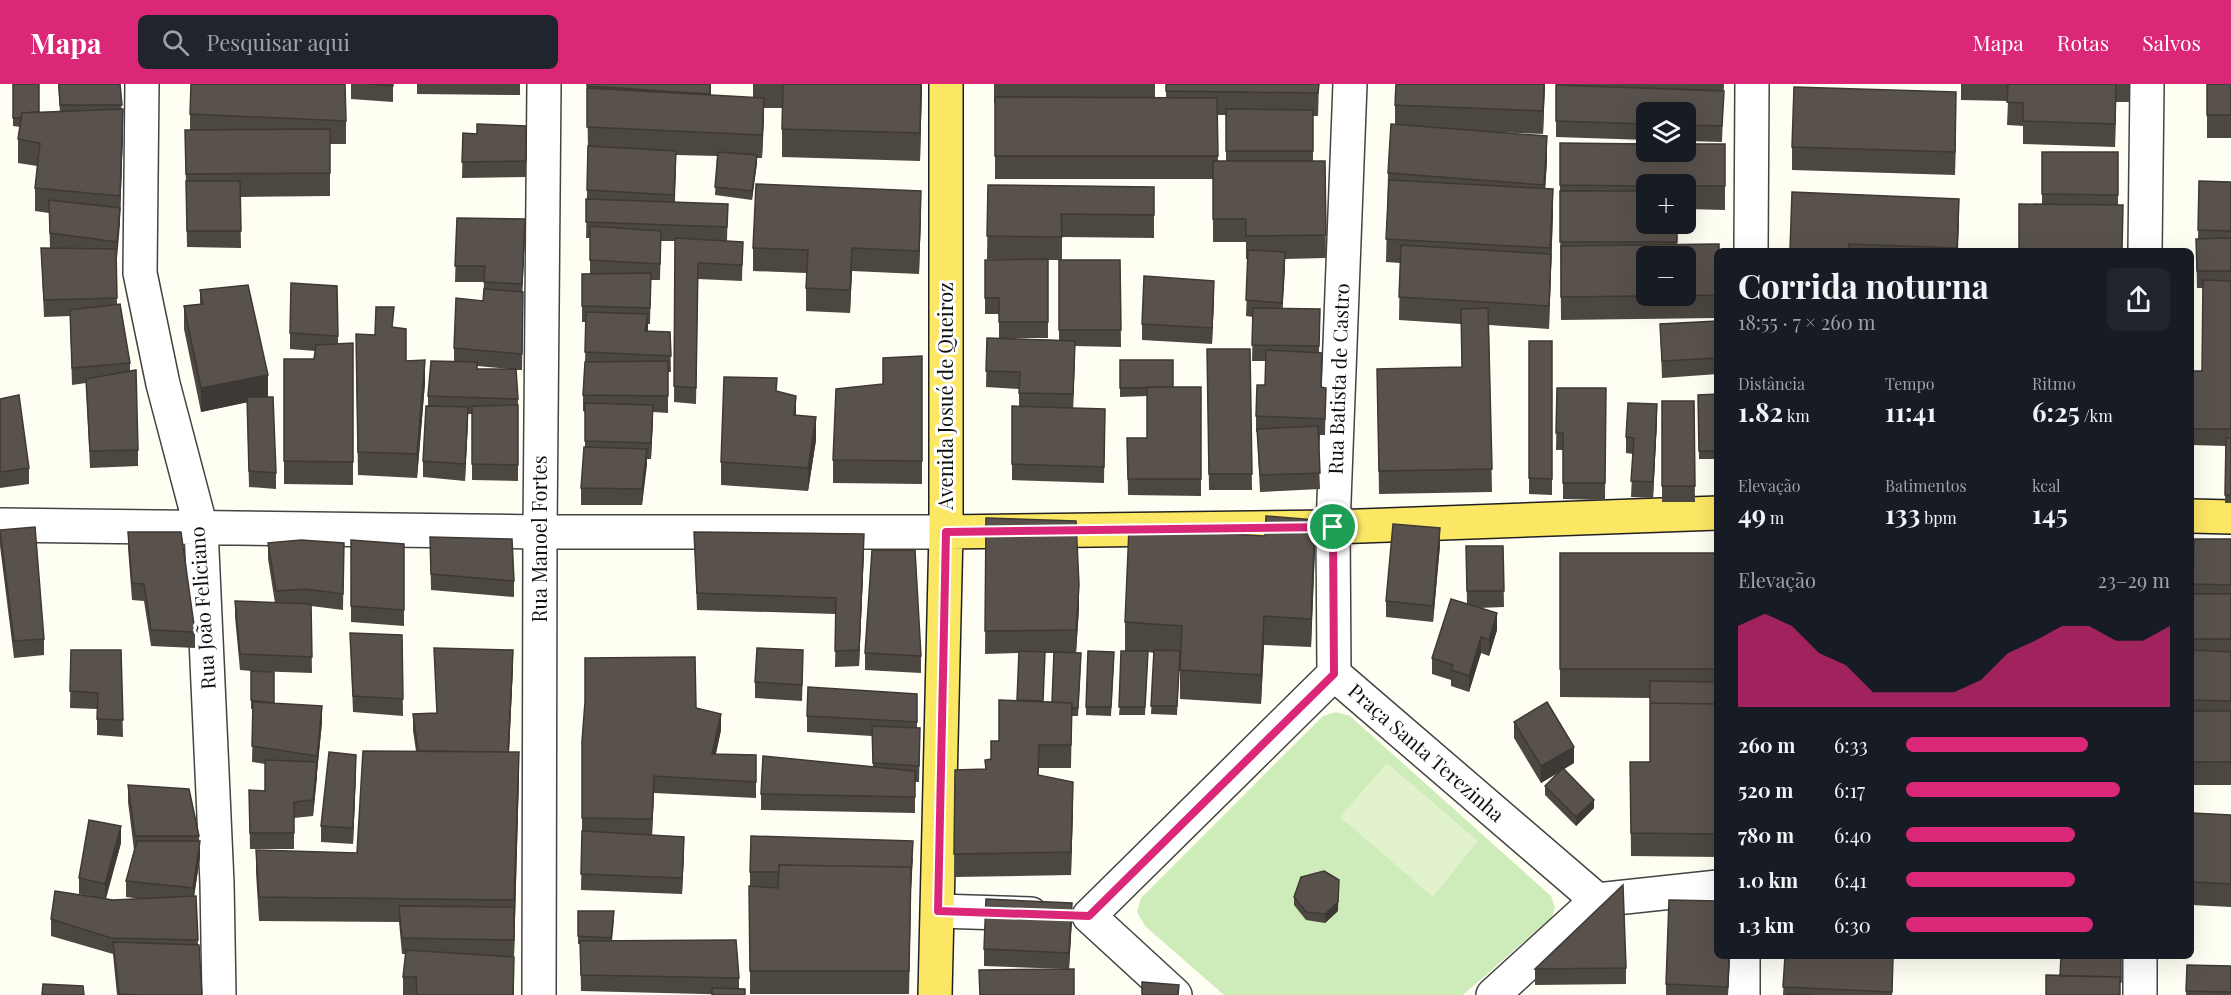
<!DOCTYPE html>
<html lang="pt">
<head>
<meta charset="utf-8">
<style>
	body { margin:0; font-family:"Playfair Display",serif; background:#20242c; color:#f1f3f6; height:100vh; display:flex; flex-direction:column; font-size:22px; white-space:nowrap }
	* { box-sizing:border-box; margin:0 }
	p { font-size:20px; color:#9ea1a6 }
	.icon { flex:none; width:33px; height:33px; fill:none; stroke:currentColor; stroke-width:2; stroke-linecap:round; stroke-linejoin:round }
	.map { position:relative; flex:1; overflow:hidden }
	.details { position:absolute; left:1714px; top:164px; width:480px; height:711px; display:flex; flex-direction:column; background:#171b24; border-radius:9px; box-shadow:0 6px 24px #0002 }
	.details>* { flex:none }
	.controls { position:absolute; left:1636px; top:18px; display:grid; gap:12px }
	.controls a { display:grid; place-items:center; width:60px; height:60px; border-radius:9px; background:#171b24; box-shadow:0 6px 24px #0002; font-size:30px }
	.pin { position:absolute; display:grid; place-items:center; width:51px; height:51px; color:#fff; margin:-26px; border:3px solid #fff; border-radius:50%; box-shadow:0 2px 6px #0007 }
	.round { display:grid; place-items:center; flex:none; width:63px; height:63px; border-radius:9px; background:#20242c }
	.overview { display:flex; align-items:center; justify-content:space-between; height:102px; padding:0 24px }
	h1 { font-size:33px; font-weight:700; line-height:45px }
	.metrics { display:grid; grid-template-columns:repeat(3,1fr); gap:9px; height:102px; padding:6px 24px }
	.metrics div { display:grid; align-content:center }
	.metrics b { font-size:26px; font-weight:700 }
	.metrics small { font-size:16px; font-weight:400 }
	.metrics p { font-size:16px }
	.chart { height:168px; padding:12px 24px }
	.chart p { display:flex; justify-content:space-between }
	.chart svg { width:100%; height:108px; margin-top:6px; fill:#db2777; opacity:.7 }
	ul { padding:0 24px; list-style:none; font-size:20px }
	li { display:grid; grid-template-columns:96px 72px 1fr; align-items:center; height:45px }
	li i { height:15px; border-radius:8px; background:#db2777 }
	header { display:flex; align-items:center; gap:36px; box-sizing:border-box; height:84px; padding:0 30px; background:#db2777; color:#fff }
	header strong { font-size:28px }
	nav { display:flex; gap:33px; margin-inline-start:auto; font-size:21px }
	.search { width:420px; height:54px; background:#20242c; display:flex; align-items:center; gap:15px; box-sizing:border-box; padding:0 21px; border-radius:9px; color:#9ea1a6; font-size:22px }
	.map>svg:first-child { display:block }
	.green { fill:#ceecba }
	.pitch { fill:#e1f2cc }
	.lines { fill:none; stroke-linecap:round; stroke-linejoin:round }
	.minor-casing { stroke:#434343; stroke-width:36 }
	.major-casing { stroke:#212121; stroke-width:36 }
	.minor { stroke:#fff; stroke-width:33 }
	.major { stroke:#fce765; stroke-width:33 }
	.wall { fill:#4d4741; fill-rule:evenodd }
	.shaded-wall { fill:#3e3935 }
	.building { fill:#59524c; stroke:#3e3935; stroke-width:1.5; fill-rule:evenodd }
	.route-casing { stroke:#fff; stroke-width:12 }
	.route { stroke:#db2777; stroke-width:8 }
	.labels { text-anchor:middle; stroke-width:6; stroke-linejoin:round; paint-order:stroke }
	.street-label { font-size:20px; fill:#101010; stroke:#fff }
</style>
</head>
<body>
<header>
<strong>Mapa</strong>
<div class="search"><svg class="icon" aria-label="search" viewBox="0 0 24 24"><circle cx="10" cy="10" r="6"/><path d="M15 15l6 6"/></svg>Pesquisar aqui</div>
<nav><a>Mapa</a><a>Rotas</a><a>Salvos</a></nav>
</header>
<div class="map">
<svg width="2231" height="911" viewBox="0 0 2231 911">
	<rect width="100%" height="100%" fill="#fffef3"/>
	<path class="green" d="M1336 628 1350 632 1551 812 1555 823 1552 833 1463 911H1224L1145 842 1137 828 1141 814 1323 632Z"/>
	<path class="pitch" d="M1387 679 1478 757 1433 813 1340 733Z"/>
	<g class="lines">
		<defs>
			<path id="minor" d="M142 0 140 189 163 300 201 444 217 799 219 911
				M1751 166 1752 0
				M2145 166 2147 0
				M0 441 540 448H946
				M1334 590 1333 443 1350 0
				M1334 590 1597 816
				M1597 816 1718 803
				M938 827 1031 830
				M1089 832 1334 590
				M1089 832 1175 911
				M539 911 540 448 544 0
				M1493 911 1597 816
				M1743 911V872
				M2140 911V872"/>
			<path id="major" d="M2192 432 2231 433
				M946 448 1333 443 1718 429
				M935 911 946 448V0"/>
		</defs>
		<use href="#minor" class="minor-casing"/>
		<use href="#major" class="major-casing"/>
		<use href="#minor" class="minor"/>
		<use href="#major" class="major"/>
	</g>
	<path class="wall" d="M13 0 39 28H60L58 0H120L123 48 120 135 116 175 117 220 130 279V287L138 366V382L90 384 86 299 72 301 70 232 44 233 41 164H50L49 129 35 127V104L37 82 18 79V55L20 43 13 42Z
		M351 0H393V18L351 15Z
		M417 0H520V11L417 10Z
		M587 0H711V11L753 14V0H922L920 77 782 73V24H764L762 74H757L752 116 715 111 717 72 676 71 675 118 728 120 727 157 743 158 742 197 698 195 696 320 674 318 675 157H661L660 196H651L650 240H648V247L670 248 671 288H668V329L653 328 651 375H647L642 421H581V404L585 363V328L583 327V311L585 278 586 238H582V190H590V154H586L588 67Z
		M994 0H1155V14H1166V0H1319L1318 32H1313V77H1325L1326 174 1285 175 1282 225H1320L1319 268 1321 303 1326 304 1325 351H1318L1320 405 1260 408 1257 348H1256V332L1265 301 1266 277H1252L1253 233 1246 232 1248 175H1246V158H1213V95H995V19H994ZM1217 31H1226V77H1218Z
		M1545 0 1543 50 1490 48 1547 76 1545 105 1553 128 1549 245 1489 241 1492 408 1379 410 1377 285 1462 283 1461 240 1399 236 1400 179 1386 178 1388 89 1395 40V21Z
		M1556 0H1724L1722 58 1686 57V28H1647V56L1556 53Z
		M1961 0H2129V18H2116L2115 63 2023 60V42L2007 41 2008 17 1961 16Z
		M2207 0H2231V54H2207Z
		M190 30 346 37V60H330V112L240 113 241 164 187 163 185 46H190Z
		M1956 31 1955 91 1792 86V63Z
		M526 42V93L462 94 463 49 477 50Z
		M1560 59 1725 60V126L1686 125V100H1647V140H1677V161L1718 166V234L1561 236 1560 130Z
		M2042 68H2118V121H2042Z
		M2199 97 2231 98V419H2225L2226 362 2192 361 2193 287H2202L2203 204H2197L2196 155H2198Z
		M988 101 1154 103V154L1062 153V176H1120L1121 263 1075 262 1073 324 1105 325 1104 399 1012 396V322H1019V305L986 303 987 254H999V230H985V176L1028 175H987ZM1048 176H1059V256L1000 254H1048Z
		M921 130 919 190 852 187 850 229 806 227V189L753 187V164Z
		M457 134 525 151 522 208 523 224 522 286H516L518 315V397L472 396V330H468L465 397 423 393V377L428 322V312L454 277V264L483 217 484 198H455ZM477 282 510 285H477Z
		M1959 138 1958 166H1790Z
		M200 206 268 313 276 389V405L249 403 247 318 201 328 184 245V222L200 220Z
		M1214 213 1212 260 1142 256V240Z
		M1717 237 1718 290 1662 294 1660 240Z
		M394 243 406 277 425 299 417 394 358 391 356 273 375 251Z
		M290 249 338 252V260L353 259V401L284 400V275H314L315 267 290 265Z
		M1529 257H1552V411L1529 410Z
		M1207 265H1250L1252 406H1209Z
		M922 272V400L833 399V376Z
		M1120 276 1173 303H1201V412L1128 411 1127 354H1147V312L1120 313Z
		M1557 304H1606L1605 416 1563 415V366H1556Z
		M777 307 816 356 808 407 721 401V378Z
		M1718 310V375H1699L1698 311Z
		M0 315 29 384V400L0 404Z
		M1662 317H1694L1695 418H1662Z
		M1657 337 1653 414 1631 413 1633 370 1626 369V353Z
		M986 434 1079 524 1076 569 1081 578 1078 632H1072L1071 684H1039L1038 691 1073 721 1071 791 954 793 955 686 985 685V676L991 675 1017 616 1019 569 985 570ZM1045 569H1054L1052 618 1043 617Z
		M0 446 44 555V571L14 574 0 462Z
		M128 448 195 548V564L151 562 144 517 132 516 128 464Z
		M694 448 864 466 859 582 835 583 836 530 697 526Z
		M430 453 514 497V513L431 506Z
		M2194 455H2231V701H2192V510H2193Z
		M351 456 404 460V542L351 538Z
		M268 459H344L343 526 311 522 312 589 254 587 274 619 322 638 317 689 313 732 294 734V765H250L249 706 265 707V680L252 678 253 625H251V587L240 586 235 533V517L275 519 268 475Z
		M1440 461 1433 538 1386 533V517Z
		M1466 462H1503L1504 523 1479 524 1497 546 1489 572 1481 569 1469 608 1451 602V596L1432 590V574L1467 520Z
		M1315 464 1311 563 1264 561 1261 620 1180 615V570L1177 631 1151 630 1154 569 1148 568 1145 631H1119L1125 567V538Z
		M1560 469H1718V773L1631 772 1630 678H1650V614L1560 613Z
		M350 549 402 551 403 632 353 628Z
		M434 564 513 582 509 668 519 691 514 872H493L514 897V911H403V893L406 870H402L399 838 259 837 256 789V766L357 769 416 667 413 647V630L437 629Z
		M71 566H121L123 653 97 651V625L70 624Z
		M865 569 921 572V589L865 586Z
		M1114 577 1111 632 1086 631V623Z
		M803 582 802 617 755 614V598Z
		M917 610V644L920 660 919 698H915V729L761 726V710L873 683 872 652 807 648V632Z
		M696 624 721 646 716 670 756 671V714L654 709 652 751 684 770 682 810 581 806 582 747V657Z
		M1514 638 1574 679 1564 685 1594 724 1576 742 1545 711V702L1561 687 1541 699 1514 654Z
		M356 687 353 760 321 758V742Z
		M128 701 199 752 200 773 194 812H196L198 861 202 911H117L113 870 51 852V835L89 812 79 810V794L121 759 106 815 113 816 141 815 126 813V797L134 766 128 718Z
		M2192 729 2231 731V823L2192 821Z
		M913 774 911 806 909 910H750V788Z
		M1339 796 1338 827 1325 839 1306 836 1294 821V813Z
		M578 827 614 836 612 857 739 894V905L745 911 581 907 580 860H578Z
		M1072 835 1069 885 984 882V865Z
		M1718 872H1730L1728 911H1666V900Z
		M1785 872H1893L1892 911H1783Z
		M2187 881 2231 882V911H2186Z
		M1626 884V900L1535 901V885Z"/>
	<path class="shaded-wall" d="M921 0H922L920 77V49Z
		M1544 0H1545L1543 50V27Z
		M2116 0V18L2115 63V40Z
		M1956 8V31L1955 91V68Z
		M764 14V37L762 74V51Z
		M123 25V48L120 135V112Z
		M1547 52V76L1544 124V101Z
		M676 67V83L674 127V111Z
		M757 71V80L752 116V107Z
		M1553 105V128L1549 245 1550 164Z
		M921 107V130L919 190V167Z
		M1959 115V138L1957 166V164Z
		M120 124V140L117 175V158Z
		M525 135V151L522 216V200Z
		M852 164V187L850 229V206Z
		M1285 168V184L1282 235V219Z
		M1214 197V213L1212 260V244Z
		M648 230V246L645 263V247Z
		M1075 257V273L1073 327V310Z
		M425 276V299L417 394V370Z
		M268 291V314L201 328V304Z
		M796 312V335L794 331Z
		M1657 320V337L1653 414V398Z
		M653 321V337L651 375V359Z
		M468 323V339L465 397V380Z
		M816 333V356L808 407V384Z
		M647 365V381L642 421V405Z
		M1315 436V464L1311 563V535Z
		M1440 444V461L1433 538V522Z
		M864 450V466L859 582V566Z
		M1079 501V524L1076 569V546Z
		M1497 529V546L1489 572V556Z
		M1264 532V561L1261 620V591Z
		M1481 553V569L1469 608V592Z
		M513 566V582L508 691V675Z
		M322 622V638L317 689V672Z
		M721 630V646L712 686V670Z
		M1574 663V679L1541 699V682Z
		M519 668V691L514 872V816Z
		M356 671V687L353 760V744Z
		M317 678V694L313 732V716Z
		M654 692V709L652 752V735Z
		M1073 698V721L1071 791V768Z
		M1594 716V724L1576 742V733Z
		M121 742V759L105 816V800Z
		M684 753V770L682 810V794Z
		M200 757V773L193 820V804Z
		M913 757 911 806 909 910 911 783Z
		M1338 818V827L1325 839V830Z
		M1072 819V835L1069 885V869Z
		M1729 872H1730L1728 911Z"/>
	<path class="building" d="M13 0H39V28L22 29 21 34H13Z
		M59 0H120L122 21H60Z
		M191 0H345L346 37 190 30Z
		M368 0H393V2Z
		M587 0H710V10L587 2Z
		M783 0H921L920 49 782 45Z
		M1166 0H1319L1318 9 1166 7Z
		M1396 0H1544L1543 27 1395 21Z
		M2008 0H2116L2115 40 2023 37V19L2007 18Z
		M2207 0H2231V31H2207Z
		M1556 1 1724 7 1722 42 1686 41V28H1647V40L1556 37Z
		M1794 3 1956 8 1955 68 1792 63Z
		M587 4 764 14 762 51 587 43Z
		M995 13 1217 14 1218 72H995Z
		M123 25 120 112 35 104 40 59 18 55 22 29Z
		M1226 25 1313 26V67H1226Z
		M477 40 526 42V77L462 78 463 49 477 50Z
		M1391 40 1547 52 1544 101 1388 89Z
		M330 45V89L186 90 185 46Z
		M1560 59 1647 60V68H1686V60H1725V102H1686V100H1647V102L1560 101Z
		M588 62 676 67 674 111 587 106Z
		M718 68 757 71 752 107 715 103Z
		M2042 68H2118V111L2042 110Z
		M1213 77H1325L1326 151 1246 152V135H1213Z
		M1389 96 1553 105 1550 164 1386 155Z
		M186 97H240L241 147H187Z
		M2199 97 2231 98V147L2198 146Z
		M756 100 921 107 919 167 852 164 850 206 806 204 808 166 753 164Z
		M988 101 1154 103V131L1061 130 1062 153 987 152Z
		M1560 107H1647V140H1677V158H1560Z
		M1792 108 1959 115 1957 164 1849 160V166H1790Z
		M586 115 728 120 727 143 586 138Z
		M49 116 120 124 117 158 50 149Z
		M2019 120 2123 121 2122 166H2019Z
		M457 134 525 135 522 200 484 198 485 182H455Z
		M590 142 661 147 660 180 590 176Z
		M675 154 743 158 742 181 698 179 696 304 674 302Z
		M2231 154V187H2197L2196 155Z
		M1719 160V166H1718V211L1561 213V162ZM1647 172H1686V212H1647Z
		M1401 161 1551 170 1549 222 1399 213Z
		M41 164 116 165 117 214 44 216Z
		M1248 166 1285 168 1282 219 1246 216Z
		M1048 175V238H999V214H985V176Z
		M1059 176H1120L1121 246H1059Z
		M651 189 650 224 582 222V190Z
		M1144 192 1214 197 1212 244 1142 240Z
		M2203 196 2231 197V345H2192L2193 287H2202Z
		M291 199 337 202 338 252 290 249Z
		M248 201 268 291 201 304 184 222 203 220 200 206Z
		M484 205 523 208 522 270 454 264 456 214 483 217Z
		M120 220 130 279 72 284 70 226Z
		M376 223H394L392 243 406 245V277L425 276 417 370 358 368 356 250 375 251Z
		M1253 224 1320 225 1319 262 1252 261Z
		M1488 224 1492 385 1379 387 1377 285 1462 283 1461 225Z
		M586 228 648 230 645 247 670 248 671 272 585 268Z
		M1717 237 1718 274 1662 277 1660 240Z
		M987 254 1075 257 1073 310 1019 309 1020 288 986 287Z
		M1529 257H1552V395L1529 394Z
		M353 259V378L284 377V275H314L316 261Z
		M1207 265H1250L1252 390H1209Z
		M1266 266 1322 269 1321 303 1326 304 1325 335 1256 332 1257 301H1265Z
		M922 272V377L833 376 836 305 883 300V274Z
		M1120 276H1173V303L1120 304Z
		M431 277 477 278V285H516L518 315 428 312Z
		M668 277V312L583 311 585 278Z
		M136 286 138 366 90 367 86 295Z
		M724 293 777 294 776 307 796 312 794 331 816 333 808 384 721 378Z
		M1147 303H1201V395H1128L1127 354H1147Z
		M1557 304H1606L1605 399H1563V349H1556Z
		M1718 310V367H1699L1698 311Z
		M19 311 29 384 0 388V315Z
		M247 313H273L276 389 249 387Z
		M1662 317H1694L1695 402H1662Z
		M585 319 653 321 651 359 585 357Z
		M1628 319 1657 320 1653 398 1631 397 1634 354 1626 353Z
		M518 321V381L472 380V322Z
		M426 322 468 323 465 380 423 377Z
		M1012 322 1105 325 1104 383 1012 380Z
		M1318 342 1320 389 1260 391 1257 345Z
		M2226 354H2231V411H2225Z
		M584 363 647 365 642 405 581 404Z
		M1266 432 1315 436 1311 535 1264 532 1261 591 1180 586 1182 542 1125 538 1129 444 1265 452Z
		M986 434 1076 437 1079 501 1076 546 985 547Z
		M1393 440 1440 444 1433 522 1386 517Z
		M35 443 44 555 14 557 0 446Z
		M128 448H181L195 548 151 546 144 500 132 499Z
		M694 448 864 450 859 566 835 567 836 514 697 509Z
		M430 453 512 455 514 497 431 490Z
		M2194 455H2231V501L2193 500Z
		M301 456 344 459 343 510 305 505 276 507 268 459Z
		M351 456 404 460V526L351 522Z
		M1466 462H1503L1504 507H1467Z
		M872 466H915L921 572 865 569Z
		M1560 469H1718V585H1560Z
		M2192 510H2231V555H2192Z
		M1451 515 1497 529 1489 556 1481 553 1469 592 1451 586 1453 581 1432 574Z
		M235 517 311 520 312 573 240 570Z
		M350 549 402 551 403 615 353 612Z
		M434 564 513 566 508 668 418 667 413 630 437 629Z
		M757 564 803 566 802 601 755 598Z
		M71 566H121L123 636 97 635 98 609 70 607Z
		M1154 566 1180 567 1177 622H1151Z
		M2192 566 2231 568V617L2192 616Z
		M1019 567 1045 568 1043 617 1017 616Z
		M1088 567 1114 568 1111 623H1086Z
		M1121 567H1148L1145 623H1119Z
		M1054 568 1081 569 1078 624H1072V619L1052 618Z
		M695 573 696 624 721 630 712 670 756 671V698L654 692 652 735 582 734V657L585 618V574Z
		M251 587 274 588V619L251 616Z
		M1650 597 1718 598V620L1650 619Z
		M808 603 917 610V638L807 632Z
		M999 616 1072 619 1071 661H1039L1038 691 1073 698 1071 768 954 770 955 686 986 685 985 676 991 675V657H999Z
		M253 618 322 622 317 672 252 662Z
		M1547 618 1574 663 1541 682 1514 638Z
		M1650 619 1718 620V750L1631 749 1630 678H1650Z
		M2192 627H2231V678H2192Z
		M872 642 920 644 919 682 873 679Z
		M363 667 519 668 514 816 259 813 256 766 357 769Z
		M329 668 356 671 353 744 321 742Z
		M763 672 915 687V713L761 710Z
		M265 676 317 678 313 716 294 718V749H250L249 706 265 707Z
		M1563 684 1594 716 1576 733 1545 702Z
		M128 701 189 705 199 752H135Z
		M2192 729 2231 731V800L2192 798Z
		M89 736 121 742 105 800 79 794Z
		M582 747 684 753 682 794 581 790Z
		M751 752 913 757 911 789V783L779 781V788H750Z
		M137 757H200L193 804 126 797Z
		M779 781 911 783 909 887H750L749 802 778 804Z
		M1324 787 1339 796 1338 818 1325 830 1306 828 1294 813 1301 793Z
		M1623 801 1626 884 1535 885Z
		M55 807 113 816 196 812 198 856 111 854 51 835Z
		M986 815 1072 819 1069 869 984 865Z
		M1669 816 1718 817V872H1729L1728 903 1666 900Z
		M399 822 514 823V856L402 854Z
		M578 827H614L611 854 578 852Z
		M736 856 739 894 581 891 580 857Z
		M113 858 199 861 202 911H140L119 910Z
		M406 866 514 873 513 911H417L416 893H403Z
		M1785 872H1893L1892 908 1783 903Z
		M2061 872H2121V898H2120V893L2060 892Z
		M2187 881 2231 882V908L2186 907Z
		M1074 885V911H980L979 886Z
		M2046 891 2120 893V911H2046Z
		M1142 898 1179 901 1178 911H1142Z
		M43 900 83 902 84 911H42Z
		M712 904 745 905V911H712Z
		M1787 910 1812 911H1787Z"/>
	<g class="lines">
		<defs>
			<path id="route" d="M1333 443 1334 590 1089 832 938 827 946 448Z"/>
		</defs>
		<use href="#route" class="route-casing"/>
		<use href="#route" class="route"/>
	</g>
	<g class="labels">
		<g class="street-label">
			<text transform="translate(1339 295) rotate(-88)" y="7">Rua Batista de Castro</text>
			<text transform="translate(946 312) rotate(-90)" y="7">Avenida Josué de Queiroz</text>
			<text transform="translate(540 455) rotate(-90)" y="7">Rua Manoel Fortes</text>
			<text transform="translate(203 524) rotate(-94)" y="7">Rua João Feliciano</text>
			<text transform="translate(1426 669) rotate(41)" y="7">Praça Santa Terezinha</text>
		</g>
	</g>
</svg>
<div class="controls">
<a><svg class="icon" aria-label="layers" viewBox="0 0 24 24"><path d="M12 4l9 5-9 5-9-5zM3 14l9 5 9-5"/></svg></a>
<a>+</a>
<a>−</a>
</div>
<div class="pin" style="left:1333px;top:443px;background:#1e9e55"><svg class="icon" aria-label="arrive" viewBox="0 0 24 24"><path d="M6 21V4h12l-3 4 3 4H6"/></svg></div>
<section class="details">
<div class="overview"><div><h1>Corrida noturna</h1><p>18:55 · 7 × 260 m</p></div><a class="round"><svg class="icon" aria-label="share" viewBox="0 0 24 24"><path d="M12 15V3M7 8l5-5 5 5M5 13v7h14v-7"/></svg></a></div>
<div class="metrics">
<div><p>Distância</p><b>1.82<small> km</small></b></div>
<div><p>Tempo</p><b>11:41</b></div>
<div><p>Ritmo</p><b>6:25<small> /km</small></b></div>
</div>
<div class="metrics">
<div><p>Elevação</p><b>49<small> m</small></b></div>
<div><p>Batimentos</p><b>133<small> bpm</small></b></div>
<div><p>kcal</p><b>145</b></div>
</div>
<div class="chart"><p><span>Elevação</span>23–29 m</p>
<svg viewBox="0 0 160 44" preserveAspectRatio="none"><path d="M0 44V11L10 6L20 11L30 22L40 27L50 38L60 38L70 38L80 38L90 33L100 22L110 17L120 11L130 11L140 17L150 17L160 11V44z"/></svg>
</div>
<ul>
<li><b>260 m</b>6:33<i style="width:69%"></i></li>
<li><b>520 m</b>6:17<i style="width:81%"></i></li>
<li><b>780 m</b>6:40<i style="width:64%"></i></li>
<li><b>1.0 km</b>6:41<i style="width:64%"></i></li>
<li><b>1.3 km</b>6:30<i style="width:71%"></i></li>
</ul>
</section>
</div>
</body>
</html>
